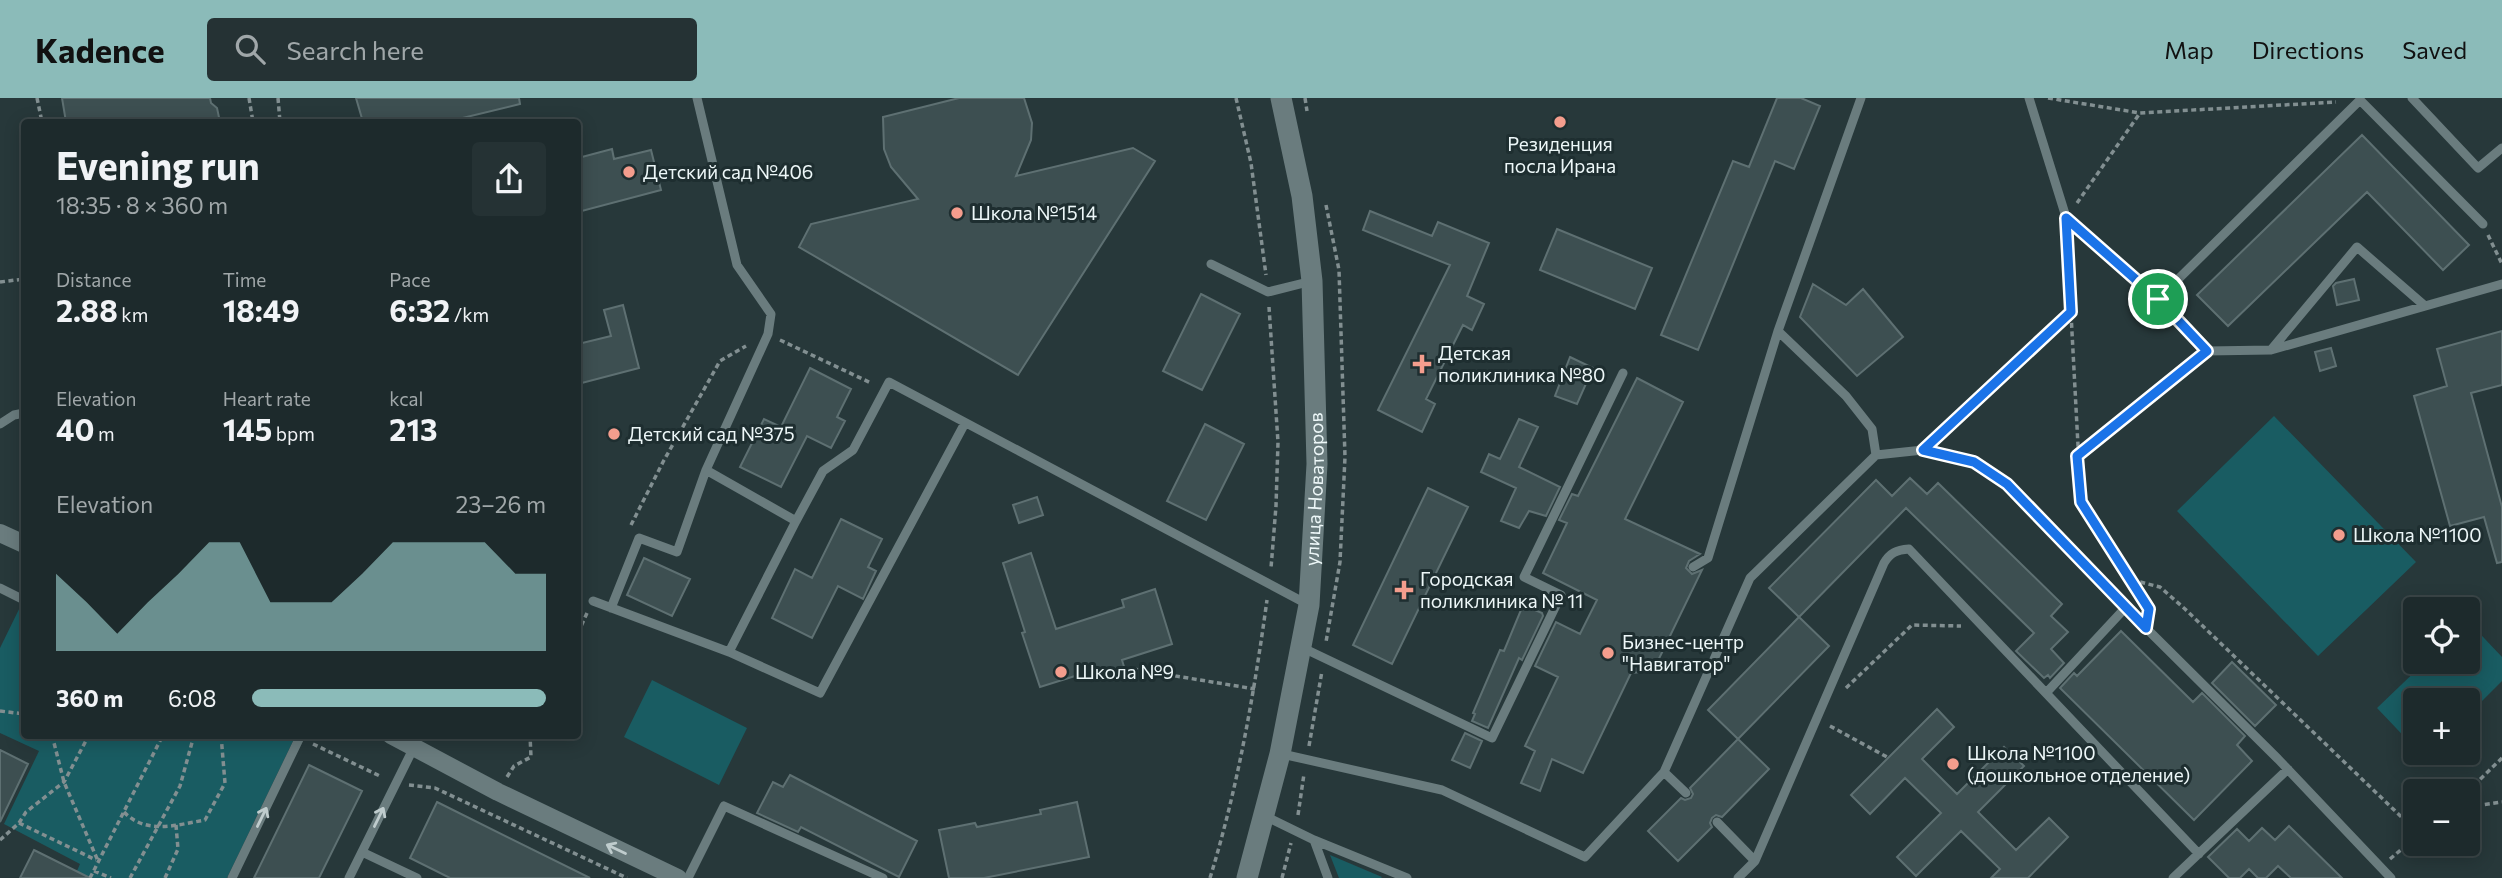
<!DOCTYPE html>
<html lang="en">
<head>
<meta charset="utf-8">
<style>
	body { margin:0; font-family:Commissioner,sans-serif; background:#253234; color:#f1f3f6; height:100vh; display:flex; flex-direction:column; font-size:26px; white-space:nowrap }
	* { box-sizing:border-box; margin:0 }
	p { font-size:23px; color:#a0a7a9 }
	.icon { flex:none; width:38px; height:38px; fill:none; stroke:currentColor; stroke-width:2; stroke-linecap:round; stroke-linejoin:round }
	.map { position:relative; flex:1; overflow:hidden }
	.side { position:absolute; left:21px; top:21px; width:560px; height:620px; display:flex; flex-direction:column; background:#1d2a2c; border-radius:7px; box-shadow:0 4px 18px #0003,0 0 0 2px #3b4648 }
	.side>* { flex:none }
	.fabs { position:absolute; left:2403px; top:499px; display:grid; gap:14px }
	.fabs a { display:grid; place-items:center; width:77px; height:77px; border-radius:7px; background:#1d2a2c; box-shadow:0 4px 18px #0003,0 0 0 2px #3b4648; font-size:35px }
	.pin { position:absolute; display:grid; place-items:center; width:60px; height:60px; color:#fff; margin:-30px; border:4px solid #fff; border-radius:50%; box-shadow:0 2px 7px #0007 }
	.round { display:grid; place-items:center; flex:none; width:74px; height:74px; border-radius:7px; background:#253234 }
	.head { display:flex; align-items:center; justify-content:space-between; height:119px; padding:0 35px }
	h1 { font-size:38px; font-weight:700; line-height:52px }
	.figures { display:grid; grid-template-columns:repeat(3,1fr); gap:10px; height:119px; padding:7px 35px }
	.figures div { display:grid; align-content:center }
	.figures b { font-size:30px; font-weight:700 }
	.figures small { font-size:19px; font-weight:400 }
	.figures p { font-size:19px }
	.chart { height:196px; padding:14px 35px }
	.chart p { display:flex; justify-content:space-between }
	.chart svg { width:100%; height:126px; margin-top:7px; fill:#8bbbb9; opacity:.7 }
	ul { padding:0 35px; list-style:none; font-size:23px }
	li { display:grid; grid-template-columns:112px 84px 1fr; align-items:center; height:52px }
	li i { height:18px; border-radius:9px; background:#8bbbb9 }
	header { display:flex; align-items:center; gap:42px; box-sizing:border-box; height:98px; padding:0 35px; background:#8bbbb9; color:#111 }
	header strong { font-size:33px }
	nav { display:flex; gap:38px; margin-inline-start:auto; font-size:24px }
	.search { width:490px; height:63px; background:#253234; display:flex; align-items:center; gap:18px; box-sizing:border-box; padding:0 24px; border-radius:7px; color:#a0a7a9; font-size:26px }
	.map>svg:first-child { display:block }
	.green { fill:#195c62 }
	.building { fill:#3d4f51; stroke:#5e7072; stroke-width:2 }
	.lines { fill:none; stroke-linecap:round; stroke-linejoin:round }
	.path { stroke:#828f91; stroke-width:3.5; stroke-dasharray:5 3.5; stroke-linecap:butt }
	.service { stroke:#6a7c7e; stroke-width:9 }
	.minor { stroke:#6a7c7e; stroke-width:18 }
	.tertiary { stroke:#6a7c7e; stroke-width:21 }
	.oneway { stroke:#bfcccd }
	.route-casing { stroke:#fff; stroke-width:14 }
	.route { stroke:#1a73e8; stroke-width:9 }
	.poi-dot { fill:#f49d8d; stroke:#1e2e30; stroke-width:2.5 }
	.labels { text-anchor:middle; stroke-width:6; stroke-linejoin:round; paint-order:stroke }
	.poi-label { font-size:19px; fill:#edf7f8; stroke:#1e2e30; text-anchor:start }
	.street-label { font-size:19px; fill:#edf7f8; stroke:#1e2e30 }
</style>
</head>
<body>
<header>
<strong>Kadence</strong>
<div class="search"><svg class="icon" aria-label="search" viewBox="0 0 24 24"><circle cx="10" cy="10" r="6"/><path d="M15 15l6 6"/></svg>Search here</div>
<nav><a>Map</a><a>Directions</a><a>Saved</a></nav>
</header>
<div class="map">
<svg width="2502" height="780" viewBox="0 0 2502 780">
	<rect width="100%" height="100%" fill="#27383a"/>
	<path class="green" d="M2274 318 2416 464 2318 558 2177 413Z
		M24 501V637H296L227 780H74L80 766 4 726 39 653 0 635V550Z
		M2468 523 2502 559V583L2468 617V602H2415V650L2377 610 2425 564H2468Z
		M652 582 747 630 719 687 624 639Z
		M1330 757 1382 779 1381 780H1339Z"/>
	<path class="building" d="M62 0H210L211 5 217 10 220 24H66Z
		M356 0H519L520 6 446 24H363Z
		M959 0H1024L1032 25 1031 42 1016 78 1133 50 1155 63 1018 277 799 149 811 126 918 101 891 69 884 51 883 19Z
		M1777 0H1801L1820 8 1794 71 1775 63 1698 252 1661 237 1733 63 1749 69Z
		M2362 37 2469 147 2443 172 2367 94 2228 228 2197 197Z
		M612 51 614 61 651 52 661 92 578 114V60Z
		M1370 113 1432 138 1438 124 1489 145 1467 198 1484 206 1472 232 1463 227 1426 301 1435 306 1422 334 1378 312 1450 167 1363 132Z
		M1557 131 1652 170 1635 211 1540 172Z
		M2354 181 2359 202 2337 207 2333 188 2336 185Z
		M1813 186 1846 207 1863 191 1903 239 1857 278 1800 219Z
		M1201 196 1240 216 1202 292 1163 273Z
		M623 207 639 270 578 286V246L611 238 604 212Z
		M2502 233V287L2471 295 2502 409V464L2497 465 2484 419 2450 428 2414 298 2447 288 2437 251Z
		M2331 250 2336 268 2320 273 2315 254Z
		M1570 259 1593 270 1577 306 1555 298Z
		M810 270 851 291 837 319 845 323 831 350 807 338 781 389 740 369 764 321 781 329Z
		M1637 280 1683 304 1625 421 1700 456 1689 463 1686 470 1692 476 1702 472 1653 573 1631 575 1583 675 1552 661 1540 693 1521 685 1535 653 1525 648 1558 579 1535 568 1556 524 1580 536 1597 502 1543 475 1567 425 1559 422 1572 396 1578 398Z
		M1519 321 1538 329 1519 369 1560 389 1546 418 1529 413 1519 430 1501 423 1516 390 1481 374 1489 356 1500 361Z
		M1205 326 1244 346 1206 422 1167 403Z
		M1910 380 1927 396 1938 385 2062 506 2051 518 2068 534 2051 551 2064 565 2050 580 2048 577 2044 580 2016 553 2034 535 1906 410 1799 519 1769 490 1876 382 1892 398Z
		M1428 390 1468 409 1392 566 1353 547Z
		M1037 399 1043 417 1019 425 1013 407Z
		M841 421 882 441 868 469 876 473 863 501 838 488 812 540 772 520 795 471 812 480Z
		M1031 455 1056 531 1124 509 1122 502 1155 491 1172 546 1122 562 1125 572 1095 582 1091 573 1040 589 1022 535 1025 534 1003 465Z
		M644 460 690 481 672 518 627 497Z
		M1523 507 1542 515 1543 518 1522 562 1519 560 1488 630 1472 623 1475 616 1473 615 1500 552 1504 553Z
		M1799 519 1829 548 1738 641 1708 612Z
		M2121 533 2193 604 2202 595 2245 638 2237 647 2252 663 2194 722 2060 590 2074 575 2077 578Z
		M2232 564 2276 607 2255 628 2212 585Z
		M1937 611 1954 629 1922 661 1957 696 2004 649 2024 668 1978 714 2016 752 2049 720 2068 739 2028 780H1991L2000 771 1961 733 1916 778 1897 759 1941 715 1905 680 1870 716 1851 697Z
		M1465 635 1482 643 1470 670 1452 662Z
		M1738 641 1769 671 1722 719 1716 717 1712 720 1710 725 1712 729 1678 763 1648 733 1681 700 1685 702 1691 700 1693 696 1690 690Z
		M0 652 28 666 0 724Z
		M309 667 362 693 319 780H254Z
		M790 677 917 743 899 779 801 729 798 734 757 715 773 684 783 689Z
		M437 704 590 780H450L410 760Z
		M1077 704 1089 759 984 780H949L939 732 975 725 977 729 1041 716 1040 712Z
		M2289 728 2342 780H2291L2278 768 2266 780H2258L2249 771 2240 780H2229L2208 759 2237 731 2249 743 2262 730 2275 742Z
		M34 752 90 780H20Z"/>
	<g class="lines">
		<path class="path" d="M37 0 42 24
			M249 0 253 24
			M278 0 280 24
			M1236 0 1251 65 1266 177
			M1305 0 1307 13
			M2048 0 2140 15 2336 4
			M2077 105 2140 15
			M1326 107 1339 172 1345 359 1340 464 1326 544
			M2488 137 2502 166
			M2067 140 2081 404 2147 508
			M0 184 24 181
			M1269 209 1278 344 1276 408 1271 470
			M780 242 871 285
			M1935 341 2070 215
			M2077 358 2195 262
			M631 427 663 364 720 263 746 248
			M2132 482 2160 489 2185 511 2415 732
			M578 535 587 515
			M1133 571 1255 591
			M1846 590 1912 527 1961 528
			M0 613 24 616
			M1830 628 1887 659
			M52 637 64 684 98 763
			M313 646 382 679
			M1309 648 1322 573
			M507 679 514 668 531 659 530 637
			M409 687 435 690 627 780
			M2468 693 2502 660
			M2468 709 2502 704
			M124 714C146 737 176 727 205 722L225 685 221 637
			M1298 717 1304 676
			M19 725 96 762
			M0 742 19 725 26 714 64 684 89 637
			M2390 761 2415 740
			M94 773 111 780
			M90 780 163 637
			M130 780 180 688 193 641 187 637
			M165 780 178 751 176 727
			M1210 780C1238 689 1254 596 1267 502
			M1282 780 1291 745"/>
		<path class="service" d="M697 0 737 167 771 216 768 236 706 372 796 423 729 554 820 595 965 325
			M1861 0 1778 233 1846 298 1872 331 1876 357 1923 352 1974 364 2007 386 2146 530 2278 661 2391 780
			M2029 0 2066 119 2158 201 2207 253 2271 252 2502 186
			M2412 0 2478 70 2502 50
			M1211 166 1268 194 1312 183
			M2158 201 2360 2 2483 126
			M2271 252 2357 149 2425 208
			M0 326 14 317 24 315
			M796 423 823 373 853 352 889 284 1307 506
			M1693 469 1708 460 1778 233
			M0 490 24 502
			M593 503 729 554
			M611 510 639 440 677 454 706 372
			M1301 549 1492 640 1561 497 1524 479 1623 275
			M2047 594 2127 508
			M1282 656 1442 692 1585 759 1664 674 1686 695
			M1664 674 1750 480 1876 357
			M1265 718 1314 742 1328 780
			M1717 724 1755 763 1738 780
			M1314 742 1407 780
			M362 754 417 780
			M1755 763 1884 465C1890 455 1896 452 1909 451L2199 756
			M232 780 301 637
			M349 780 414 649
			M688 780 724 708 883 780
			M2173 780 2288 671"/>
		<path class="minor" d="M0 435 24 446
			M391 637 498 694 678 780"/>
		<path class="tertiary" id="s1" d="M1247 780 1280 656 1309 507 1317 366 1312 183 1302 98 1281 0"/>
	</g>
	<defs><path id="oneway-shaft" d="M-6 0H5M1.5-3L5.5 0L1.5 3" fill="none" stroke-width="1.6" stroke-linecap="round" stroke-linejoin="round" transform="scale(1.75)"/></defs>
	<g class="oneway">
		<use href="#oneway-shaft" transform="translate(262 719) rotate(-64)"/>
		<use href="#oneway-shaft" transform="translate(379 719) rotate(-64)"/>
		<use href="#oneway-shaft" transform="translate(616 751) rotate(-155)"/>
	</g>
	<g class="lines">
		<defs>
			<path id="route" d="M2066 120 2158 201 2207 253 2077 358 2081 404 2149 511 2146 530 2007 386 1974 364 1923 352 2071 214Z"/>
		</defs>
		<use href="#route" class="route-casing"/>
		<use href="#route" class="route"/>
	</g>
	<g class="poi-dot">
		<circle cx="1560" cy="24" r="7"/>
		<circle cx="629" cy="74" r="7"/>
		<circle cx="957" cy="115" r="7"/>
		<path d="M1418.5 255.5h7v7h7v7h-7v7h-7v-7h-7v-7h7z"/>
		<circle cx="614" cy="336" r="7"/>
		<circle cx="2339" cy="437" r="7"/>
		<path d="M1400.5 481.5h7v7h7v7h-7v7h-7v-7h-7v-7h7z"/>
		<circle cx="1608" cy="555" r="7"/>
		<circle cx="1061" cy="574" r="7"/>
		<circle cx="1953" cy="666" r="7"/>
	</g>
	<g class="labels">
		<g class="poi-label">
			<text x="1560" y="53" text-anchor="middle">Резиденция<tspan x="1560" dy="22">посла Ирана</tspan></text>
			<text x="643" y="81">Детский сад №406</text>
			<text x="971" y="122">Школа №1514</text>
			<text x="1438" y="262">Детская<tspan x="1438" dy="22">поликлиника №80</tspan></text>
			<text x="628" y="343">Детский сад №375</text>
			<text x="2353" y="444">Школа №1100</text>
			<text x="1420" y="488">Городская<tspan x="1420" dy="22">поликлиника № 11</tspan></text>
			<text x="1622" y="551">Бизнеc-центр<tspan x="1622" dy="22">"Навигатор"</tspan></text>
			<text x="1075" y="581">Школа №9</text>
			<text x="1967" y="662">Школа №1100<tspan x="1967" dy="22">(дошкольное отделение)</tspan></text>
		</g>
		<g class="street-label">
			<text dy="7" stroke="none"><textPath href="#s1" startOffset="396">улица Новаторов</textPath></text>
		</g>
	</g>
</svg>
<div class="fabs">
<a><svg class="icon" aria-label="locate" viewBox="0 0 24 24"><circle cx="12" cy="12" r="6"/><path d="M12 2v4M12 18v4M2 12h4M18 12h4"/></svg></a>
<a>+</a>
<a>−</a>
</div>
<div class="pin" style="left:2158px;top:201px;background:#1e9e55"><svg class="icon" aria-label="arrive" viewBox="0 0 24 24"><path d="M6 21V4h12l-3 4 3 4H6"/></svg></div>
<section class="side">
<div class="head"><div><h1>Evening run</h1><p>18:35 · 8 × 360 m</p></div><a class="round"><svg class="icon" aria-label="share" viewBox="0 0 24 24"><path d="M12 15V3M7 8l5-5 5 5M5 13v7h14v-7"/></svg></a></div>
<div class="figures">
<div><p>Distance</p><b>2.88<small> km</small></b></div>
<div><p>Time</p><b>18:49</b></div>
<div><p>Pace</p><b>6:32<small> /km</small></b></div>
</div>
<div class="figures">
<div><p>Elevation</p><b>40<small> m</small></b></div>
<div><p>Heart rate</p><b>145<small> bpm</small></b></div>
<div><p>kcal</p><b>213</b></div>
</div>
<div class="chart"><p><span>Elevation</span>23–26 m</p>
<svg viewBox="0 0 160 44" preserveAspectRatio="none"><path d="M0 44V17L10 27L20 38L30 27L40 17L50 6L60 6L70 27L80 27L90 27L100 17L110 6L120 6L130 6L140 6L150 17L160 17V44z"/></svg>
</div>
<ul>
<li><b>360 m</b>6:08<i style="width:100%"></i></li>
</ul>
</section>
</div>
</body>
</html>
